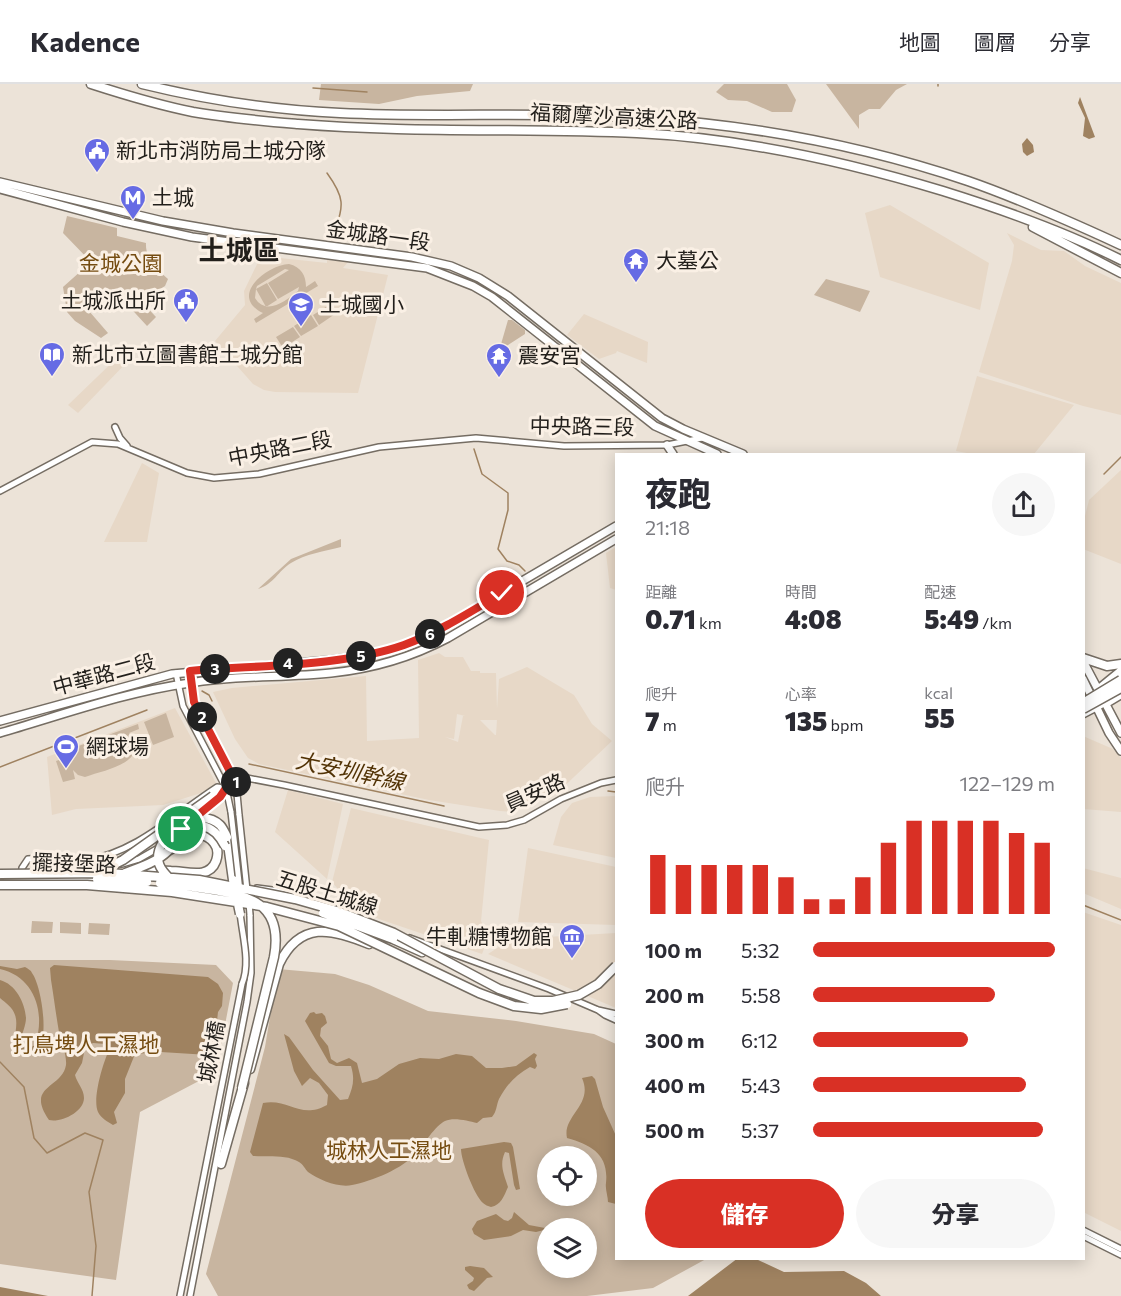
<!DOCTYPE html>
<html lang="zh-TW">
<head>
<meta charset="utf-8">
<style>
	body { margin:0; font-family:Commissioner,"Noto Sans TC",sans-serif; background:#f7f7f7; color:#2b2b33; height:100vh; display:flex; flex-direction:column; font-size:22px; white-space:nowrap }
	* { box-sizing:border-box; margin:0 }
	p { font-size:20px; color:#7c7c81 }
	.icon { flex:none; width:33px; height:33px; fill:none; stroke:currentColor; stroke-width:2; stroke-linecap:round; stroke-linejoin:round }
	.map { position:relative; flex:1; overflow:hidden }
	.drawer { position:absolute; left:615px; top:369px; width:470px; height:807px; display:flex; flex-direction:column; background:#fff; border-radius:0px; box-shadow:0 3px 15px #0003 }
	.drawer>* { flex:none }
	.buttons { position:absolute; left:537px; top:1062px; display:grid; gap:12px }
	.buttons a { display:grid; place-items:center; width:60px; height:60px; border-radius:50%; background:#fff; box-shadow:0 3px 15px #0003; font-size:30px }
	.pin { position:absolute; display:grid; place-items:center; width:51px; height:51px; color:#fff; margin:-26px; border:3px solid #fff; border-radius:50%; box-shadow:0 2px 6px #0007 }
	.km { position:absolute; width:30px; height:30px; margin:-15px; border-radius:50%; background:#222; color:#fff; font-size:16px; line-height:30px; text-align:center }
	.round { display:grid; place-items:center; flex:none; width:63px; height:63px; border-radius:32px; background:#f7f7f7 }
	.overview { display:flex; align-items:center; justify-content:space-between; height:102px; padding:0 30px }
	h1 { font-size:33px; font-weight:800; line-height:45px }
	.stats { display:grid; grid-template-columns:repeat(3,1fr); gap:9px; height:102px; padding:6px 30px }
	.stats div { display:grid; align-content:center }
	.stats b { font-size:26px; font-weight:800 }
	.stats small { font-size:16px; font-weight:400 }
	.stats p { font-size:16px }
	.chart { height:168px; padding:12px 30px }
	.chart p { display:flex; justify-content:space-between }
	.chart svg { width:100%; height:108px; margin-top:6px; stroke:#d93025; stroke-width:6 }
	.cta { display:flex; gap:12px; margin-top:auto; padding:12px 30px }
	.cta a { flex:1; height:69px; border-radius:36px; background:#d93025; color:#fff; font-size:24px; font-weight:800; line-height:69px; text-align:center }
	.cta a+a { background:#f7f7f7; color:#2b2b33 }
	ul { padding:0 30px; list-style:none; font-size:20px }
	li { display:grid; grid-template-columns:96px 72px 1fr; align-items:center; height:45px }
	li i { height:15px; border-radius:8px; background:#d93025 }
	header { display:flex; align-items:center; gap:36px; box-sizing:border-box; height:84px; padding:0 30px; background:#fff; border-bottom:2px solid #e1e1e2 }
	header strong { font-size:28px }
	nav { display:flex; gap:33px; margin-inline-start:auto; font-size:21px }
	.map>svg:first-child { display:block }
	.built { fill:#e7d8c7; fill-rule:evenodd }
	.green { fill:#c8b5a0; fill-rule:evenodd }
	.water { fill:#9f8260 }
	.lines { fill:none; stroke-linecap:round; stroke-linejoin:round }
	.stream { stroke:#9f8260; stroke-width:1.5 }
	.minor-casing { stroke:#756d63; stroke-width:8 }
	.major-casing { stroke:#756d63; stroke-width:10 }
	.highway-casing { stroke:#756d63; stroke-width:11 }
	.minor { stroke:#fff; stroke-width:5 }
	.major { stroke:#fff; stroke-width:7 }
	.highway { stroke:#fff; stroke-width:8 }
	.minor-bridge-casing { stroke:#756d63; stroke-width:8; stroke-linecap:butt }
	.highway-bridge-casing { stroke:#756d63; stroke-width:11; stroke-linecap:butt }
	.minor-bridge { stroke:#fff; stroke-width:5 }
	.highway-bridge { stroke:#fff; stroke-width:8 }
	.route-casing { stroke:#fff; stroke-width:12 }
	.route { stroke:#d93025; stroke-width:8 }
	.labels { text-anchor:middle; stroke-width:6; stroke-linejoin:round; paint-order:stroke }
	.street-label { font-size:21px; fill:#221f1b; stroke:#faf0e5 }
	.poi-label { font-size:21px; fill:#221f1b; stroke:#faf0e5; text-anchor:start }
	.park-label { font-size:21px; fill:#754c11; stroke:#faf0e5 }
	.water-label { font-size:22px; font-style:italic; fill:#523306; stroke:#faf0e5 }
	.district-label { font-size:27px; font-weight:bold; fill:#221f1b; stroke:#faf0e5 }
</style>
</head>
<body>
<header>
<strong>Kadence</strong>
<nav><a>地圖</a><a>圖層</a><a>分享</a></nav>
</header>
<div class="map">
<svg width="1121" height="1212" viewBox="0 0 1121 1212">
	<rect width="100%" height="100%" fill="#ece3d8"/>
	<path class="built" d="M890 121 989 179 980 226 880 193 865 129Z
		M1007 149 1041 166 1064 167 1085 182 1121 199V331L1083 322 979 288 1012 177 1014 161Z
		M261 172 327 179V176L348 178 343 184 388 191 358 309 275 308 264 306 253 300 215 257 245 221 244 207Z
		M584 230 648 258 647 279 617 267 616 269 599 275 567 251Z
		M124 267 130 275 78 329 68 321Z
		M977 292 1074 321 1034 370H972L956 367Z
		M142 379 159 389 147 458H104Z
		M1121 386V480L1083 465V440L1089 416Z
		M616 463V506L610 504 606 469Z
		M439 569 445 573H463L471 587H480V589H496L497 625 499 595 527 583 574 611 592 640 612 657 556 710 513 728 500 727 429 716 259 680 248 674 235 655 213 608 232 604 366 592 367 657 419 654 418 576ZM457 630 465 632H463L458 658 445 653 454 655ZM480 636H497L496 651H495Z
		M175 624 216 699 201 709 163 721 76 725 52 731 47 673Z
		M1083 652 1113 665 1121 674V728L1083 725Z
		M288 706 343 720 327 795 275 748Z
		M616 712V774L553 761 561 733 572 719 590 713Z
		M351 724 489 756 481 837 489 852 482 870 379 835 353 823 332 798Z
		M528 764 616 783V841L518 838Z
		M1083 784 1121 794V825L1083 809Z
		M1083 828 1121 841V1147L1083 1128Z
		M616 849V924L488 870 511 855Z"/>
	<path class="green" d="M321 0H473L470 7 417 12 379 20 319 16Z
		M724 0H787L796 16 792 28H772L747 17 728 16 716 8Z
		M826 0H907L896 6 880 25H869L859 31V45Z
		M67 132 117 144V152L146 159C145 174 157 185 168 195L165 202 141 217 156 233 147 242 113 205 89 227 108 249 101 254 75 237 67 228 63 203 91 178 63 149Z
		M289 180C301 183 306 191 306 203L315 197 318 202 256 239 254 235 263 229C228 212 267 181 289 180ZM285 185 289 186 268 199 278 215 299 203 298 207C286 217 266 232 255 214L256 205 266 223 277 216 267 199 256 205 257 202Z
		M826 195 870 207 860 228 814 211Z
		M329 221 335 230 319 241 313 231Z
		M311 231 318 242 301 252 294 242Z
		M508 236H512L525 246V250L499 267Z
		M293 243 300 253 283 264 276 253Z
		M341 455V463C325 467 305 470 291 479 278 487 274 500 258 505L291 475Z
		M166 629 174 653 153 661 144 638Z
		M138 640 139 645 129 649 137 659C136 682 104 686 85 693L78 691 73 686 75 695 63 698 56 677 68 673 69 676 71 670 59 674 57 670Z
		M32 837 53 838 52 849H31Z
		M60 838 81 839V850L60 849Z
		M89 839 110 840 109 851 88 850Z
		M0 876H110L216 881 233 899 216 988 140 1028 116 1196 0 1180Z
		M278 885 335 890 369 901 428 927 516 937 594 950 616 960V1174L706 1175 653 1204 587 1212H218L206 1190 265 963ZM548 1072H586V1112H548ZM548 1144H586V1184H548Z"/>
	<path class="water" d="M1080 13 1095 53 1089 55 1083 52 1085 34 1078 19Z
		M1027 54 1033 61 1034 68 1027 72 1023 68 1022 60Z
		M54 881 208 893 218 900 223 909 222 922 218 928 214 963 209 971 161 968 135 970 125 995V1009L114 1028 117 1039 113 1041C108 1038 101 1034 98 1028 92 1015 103 979 109 966L106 960 93 959 85 964 82 979 75 991C77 999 84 1005 84 1014 84 1028 61 1039 49 1036 25 1001 62 1005 66 981 67 971 61 957 59 948 56 931 54 914 51 896L50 884Z
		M0 882 17 885 25 883C28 885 31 886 32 889 42 902 52 966 32 971 28 971 26 972 23 969 8 960 20 944 15 931 13 924 6 919 0 914V896C15 900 25 918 26 934 26 941 22 950 20 957L22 961 28 965 35 961C46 929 35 893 0 885Z
		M314 928 316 930 322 929 325 932 327 939 321 944 320 952 328 962 331 975 337 979 349 974 357 979 362 999 377 995 399 980 420 974 439 975 456 970 472 972 486 984H502L516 982 534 969 537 971 535 975 537 982 535 985 530 983C516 991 507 1000 499 1015 496 1022 497 1027 492 1033L483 1034 477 1039C468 1037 454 1033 445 1037 435 1042 424 1060 417 1068 403 1085 372 1097 352 1101 339 1104 319 1096 308 1088 305 1085 303 1080 299 1078 286 1070 268 1073 253 1072L250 1068 263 1019C289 1014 300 1036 327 1021L328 1011 319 999 310 994 302 1002 294 987 284 950 289 953 313 986 340 1016 348 1015C353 1003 355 995 351 982H336L329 979 305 937 310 929Z
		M592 992 595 995 603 1023 616 1052V1120L608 1118C608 1112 605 1105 606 1099 609 1071 592 1061 567 1054 562 1032 594 1021 582 994Z
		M504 1058 511 1059 513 1063 520 1105 516 1106 514 1101 509 1069 505 1068C499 1081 504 1090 508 1103 504 1112 501 1121 491 1123 488 1122 485 1121 483 1119 474 1111 461 1076 461 1065Z
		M514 1128 529 1141 545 1144 544 1146 536 1148 523 1146 511 1152 484 1156 474 1150 472 1145 477 1137 496 1130 504 1136 508 1137 512 1134Z
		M738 1174 756 1175 784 1188 844 1187 866 1199 881 1212H688Z
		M470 1182 484 1184 493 1193 487 1194 474 1207 469 1205 467 1201 473 1197 474 1194 465 1186V1183Z
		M0 1203 48 1212H0Z"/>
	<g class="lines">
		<path class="stream" d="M938 2V0
			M313 4 367 8
			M327 89C348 118 342 123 332 156
			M474 365 482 390 508 409V426L498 465 507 477 519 481 525 487
			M1104 390 1121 373
			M202 607 209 611 212 617
			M249 680 444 722
			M0 683 147 626
			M608 707 616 708
			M1083 821 1121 836
			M0 978 24 1003 34 1054 47 1069 85 1049 103 1056 89 1108 96 1162 92 1212"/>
		<defs>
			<path id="minor" d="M115 343 120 354 127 362
				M0 407 92 358 118 360 187 389 214 394 259 390 379 363 476 354 564 362 667 361 702 354
				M190 587 194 618 236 699 239 731
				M176 589 183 622 226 704 231 728
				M1083 631 1106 619
				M226 704 247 694 284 701 479 743 507 741 524 736 561 715 601 699 616 696
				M194 734 221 713 225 706
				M122 780 139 775 160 763
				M21 793 22 784 28 775C46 772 68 780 84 777 136 769 174 731 217 703L224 704
				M0 794 98 797
				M257 804 295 809 335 823
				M410 854 549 905 598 926 616 930
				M598 926 605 931 616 936
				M1083 1146 1121 1165
				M1083 1152 1121 1171
				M180 1212 242 900
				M190 1212 247 918 251 889 250 831"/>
			<path id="major" d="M0 98 163 137 233 149 412 173 451 182 479 194 508 212 662 334 683 345 743 370
				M0 105 123 138 192 153 427 184 473 202 492 213 655 342 717 370
				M667 361 673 370
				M1083 577 1121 649
				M1083 595 1109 649 1121 667
				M0 637 172 590 331 576 374 570 404 561 437 547 616 442
				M0 649C62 631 125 608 190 599 236 591 284 594 331 589 371 585 412 573 448 554L616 455"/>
			<path id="highway" d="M91 0C125 11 158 21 193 28 227 34 263 37 298 40 411 49 524 44 637 49 741 54 844 77 943 107 1004 126 1064 147 1121 176
				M142 0C207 16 274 26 340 29 441 34 542 27 642 34 752 41 864 62 968 97 1020 115 1071 138 1121 161
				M1033 143 1121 189
				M1083 574 1107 582 1121 580
				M1099 605 1121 587
				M1106 619 1121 610
				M213 712 226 704
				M227 753 233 796
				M81 778 89 786 97 789
				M134 787C146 786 158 786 171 787 186 787 209 796 216 777 218 771 218 764 214 759 200 742 183 756 170 766
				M393 855 422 868
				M250 985 279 880C300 837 331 844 369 860
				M221 1080 244 999"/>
		</defs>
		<use href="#minor" class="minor-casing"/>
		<use href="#major" class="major-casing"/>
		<use href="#highway" class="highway-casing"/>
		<use href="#minor" class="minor"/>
		<use href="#major" class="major"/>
		<use href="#highway" class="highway"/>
		<defs>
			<path id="minor-bridge" d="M231 728 240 807
				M239 731 247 806
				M249 818 250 831
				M240 828C242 851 251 878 242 900"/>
			<path id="highway-bridge" d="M1083 619 1121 596
				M1083 625 1121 604
				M99 788 123 776 213 712
				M125 789C139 784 157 778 168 767 171 763 173 759 176 755 195 735 213 739 225 762
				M0 790 109 789 199 796 295 815 337 827 394 849 499 905 534 917H553L579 911 598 900 616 882
				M97 795 147 798
				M170 795C166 791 161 786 159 780 151 752 199 720 220 741 223 744 225 749 227 753
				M233 796 240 830
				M160 799C175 800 191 803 206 805 249 811 284 819 274 873L242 1004
				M0 801H87L172 808 267 823 339 842 479 909 514 922 541 925 567 920
				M323 829 393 855"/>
		</defs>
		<use href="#minor-bridge" class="minor-bridge-casing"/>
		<use href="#highway-bridge" class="highway-bridge-casing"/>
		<use href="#minor-bridge" class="minor-bridge"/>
		<use href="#highway-bridge" class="highway-bridge"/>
	</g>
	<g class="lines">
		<defs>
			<path id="route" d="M181 745 220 713 226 704 236 699 194 618 190 587C257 581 341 583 404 561 439 548 470 528 502 509"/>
		</defs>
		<use href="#route" class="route-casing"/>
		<use href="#route" class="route"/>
	</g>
	<defs>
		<symbol id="civic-pin" viewBox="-11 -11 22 30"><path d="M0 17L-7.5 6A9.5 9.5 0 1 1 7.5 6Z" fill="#666be4" stroke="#faf0e5"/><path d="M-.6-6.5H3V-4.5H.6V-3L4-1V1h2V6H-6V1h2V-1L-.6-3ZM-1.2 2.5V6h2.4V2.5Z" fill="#fff"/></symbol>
		<symbol id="metro-pin" viewBox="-11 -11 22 30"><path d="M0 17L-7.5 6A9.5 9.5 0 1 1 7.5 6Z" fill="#666be4" stroke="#faf0e5"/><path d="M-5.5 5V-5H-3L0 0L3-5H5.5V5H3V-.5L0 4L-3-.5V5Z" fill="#fff"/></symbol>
		<symbol id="temple-pin" viewBox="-11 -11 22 30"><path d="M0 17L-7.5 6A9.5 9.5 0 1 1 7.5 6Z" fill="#666be4" stroke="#faf0e5"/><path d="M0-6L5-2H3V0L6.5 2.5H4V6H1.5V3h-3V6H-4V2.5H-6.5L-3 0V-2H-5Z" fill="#fff"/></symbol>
		<symbol id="school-pin" viewBox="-11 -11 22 30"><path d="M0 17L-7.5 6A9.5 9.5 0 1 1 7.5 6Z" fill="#666be4" stroke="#faf0e5"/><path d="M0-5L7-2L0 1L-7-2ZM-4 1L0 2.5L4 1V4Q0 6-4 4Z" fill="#fff"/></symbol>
		<symbol id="library-pin" viewBox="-11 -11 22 30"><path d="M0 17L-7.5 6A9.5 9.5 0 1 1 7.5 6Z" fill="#666be4" stroke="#faf0e5"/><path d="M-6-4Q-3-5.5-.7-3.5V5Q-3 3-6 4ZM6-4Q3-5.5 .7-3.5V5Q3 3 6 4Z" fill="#fff"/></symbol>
		<symbol id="stadium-pin" viewBox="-11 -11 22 30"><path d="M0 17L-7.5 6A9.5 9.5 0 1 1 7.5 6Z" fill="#666be4" stroke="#faf0e5"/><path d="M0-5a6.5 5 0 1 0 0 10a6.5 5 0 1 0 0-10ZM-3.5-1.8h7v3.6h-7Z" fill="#fff"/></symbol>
		<symbol id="museum-pin" viewBox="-11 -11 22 30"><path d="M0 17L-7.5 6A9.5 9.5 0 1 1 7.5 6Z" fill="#666be4" stroke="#faf0e5"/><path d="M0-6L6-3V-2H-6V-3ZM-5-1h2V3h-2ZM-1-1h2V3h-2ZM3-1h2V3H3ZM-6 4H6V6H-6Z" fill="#fff"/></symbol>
	</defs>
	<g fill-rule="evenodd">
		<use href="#civic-pin" x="82" y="52" width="30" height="40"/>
		<use href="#metro-pin" x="118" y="99" width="30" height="40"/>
		<use href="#temple-pin" x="621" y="162" width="30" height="40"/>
		<use href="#civic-pin" x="171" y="202" width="30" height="40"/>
		<use href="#school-pin" x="286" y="206" width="30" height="40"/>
		<use href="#library-pin" x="37" y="256" width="30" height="40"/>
		<use href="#temple-pin" x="484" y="257" width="30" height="40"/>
		<use href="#stadium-pin" x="51" y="648" width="30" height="40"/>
		<use href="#museum-pin" x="557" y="838" width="30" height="40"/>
	</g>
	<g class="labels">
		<g class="street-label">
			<text transform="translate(614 33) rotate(3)" y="7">福爾摩沙高速公路</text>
			<text transform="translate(378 152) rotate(8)" y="7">金城路一段</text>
			<text transform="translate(582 343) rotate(1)" y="7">中央路三段</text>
			<text transform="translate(280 365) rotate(-11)" y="7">中央路二段</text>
			<text transform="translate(104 591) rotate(-15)" y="7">中華路二段</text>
			<text transform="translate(535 709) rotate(-24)" y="7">員安路</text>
			<text transform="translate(74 780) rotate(2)" y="7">擺接堡路</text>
			<text transform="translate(327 809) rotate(17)" y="7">五股土城線</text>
			<text transform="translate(212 968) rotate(-79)" y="7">城林橋</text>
		</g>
		<g class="poi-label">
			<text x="116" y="74">新北市消防局土城分隊</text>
			<text x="152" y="121">土城</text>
			<text x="656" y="184">大墓公</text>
			<text x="166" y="224" text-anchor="end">土城派出所</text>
			<text x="320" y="228">土城國小</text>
			<text x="72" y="278">新北市立圖書館土城分館</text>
			<text x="518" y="279">震安宮</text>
			<text x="86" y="670">網球場</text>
			<text x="552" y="860" text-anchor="end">牛軋糖博物館</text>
		</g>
		<g class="park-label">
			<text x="121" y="187">金城公園</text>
			<text x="86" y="968">打鳥埤人工濕地</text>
			<text x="389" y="1074">城林人工濕地</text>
		</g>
		<g class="water-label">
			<text transform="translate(350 687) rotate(12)" y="8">大安圳幹線</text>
		</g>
		<g class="district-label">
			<text x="239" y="176">土城區</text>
		</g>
	</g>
</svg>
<div class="buttons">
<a><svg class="icon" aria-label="locate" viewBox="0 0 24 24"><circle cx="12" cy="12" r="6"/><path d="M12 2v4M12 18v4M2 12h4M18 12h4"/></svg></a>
<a><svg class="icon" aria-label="layers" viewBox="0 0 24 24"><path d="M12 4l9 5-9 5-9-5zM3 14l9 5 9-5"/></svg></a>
</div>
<div class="pin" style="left:181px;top:745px;background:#1e9e55"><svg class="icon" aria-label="arrive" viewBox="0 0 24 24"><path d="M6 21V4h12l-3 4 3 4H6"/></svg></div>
<div class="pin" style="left:502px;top:509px;background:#d93025"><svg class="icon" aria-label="check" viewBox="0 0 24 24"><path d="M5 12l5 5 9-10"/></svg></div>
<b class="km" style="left:236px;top:698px">1</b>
<b class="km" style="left:202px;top:633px">2</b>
<b class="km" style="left:215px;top:585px">3</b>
<b class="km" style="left:288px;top:579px">4</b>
<b class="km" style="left:361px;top:572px">5</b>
<b class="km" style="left:430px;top:550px">6</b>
<section class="drawer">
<div class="overview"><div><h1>夜跑</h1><p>21:18</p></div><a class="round"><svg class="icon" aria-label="share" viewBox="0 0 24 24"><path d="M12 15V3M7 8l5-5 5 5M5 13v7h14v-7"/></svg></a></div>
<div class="stats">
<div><p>距離</p><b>0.71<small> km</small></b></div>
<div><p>時間</p><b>4:08</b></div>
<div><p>配速</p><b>5:49<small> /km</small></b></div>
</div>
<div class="stats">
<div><p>爬升</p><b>7<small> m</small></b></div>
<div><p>心率</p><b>135<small> bpm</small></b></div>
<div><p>kcal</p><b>55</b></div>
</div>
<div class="chart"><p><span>爬升</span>122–129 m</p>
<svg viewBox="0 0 160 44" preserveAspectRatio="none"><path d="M5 44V20M15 44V24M25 44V24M35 44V24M45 44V24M55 44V29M65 44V38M75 44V38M85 44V29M95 44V15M105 44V6M115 44V6M125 44V6M135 44V6M145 44V11M155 44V15"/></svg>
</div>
<ul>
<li><b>100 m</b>5:32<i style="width:100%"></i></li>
<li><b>200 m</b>5:58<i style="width:75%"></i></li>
<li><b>300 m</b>6:12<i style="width:64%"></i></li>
<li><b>400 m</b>5:43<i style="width:88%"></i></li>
<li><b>500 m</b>5:37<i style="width:95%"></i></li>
</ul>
<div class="cta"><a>儲存</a><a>分享</a></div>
</section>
</div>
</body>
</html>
